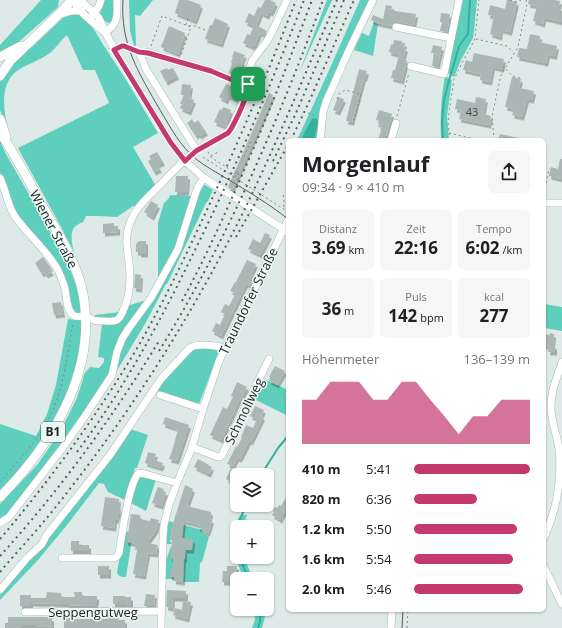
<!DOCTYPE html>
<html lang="de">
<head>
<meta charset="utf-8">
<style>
	body { margin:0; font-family:"Open Sans",sans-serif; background:#f6f6f6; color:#202124; height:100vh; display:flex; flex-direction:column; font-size:15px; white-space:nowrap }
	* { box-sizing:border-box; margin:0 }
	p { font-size:13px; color:#757577 }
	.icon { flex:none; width:22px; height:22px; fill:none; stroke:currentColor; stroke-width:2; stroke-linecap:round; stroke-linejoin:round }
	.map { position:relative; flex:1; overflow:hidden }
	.drawer { position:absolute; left:286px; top:138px; width:260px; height:474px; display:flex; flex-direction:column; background:#fff; border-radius:6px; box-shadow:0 1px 3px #0004 }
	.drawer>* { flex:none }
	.controls { position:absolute; left:230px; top:468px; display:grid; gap:8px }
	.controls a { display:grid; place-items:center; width:44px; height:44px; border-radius:6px; background:#fff; box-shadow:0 1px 3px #0004; font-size:20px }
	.pin { position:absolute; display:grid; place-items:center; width:34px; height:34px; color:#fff; margin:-17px; border-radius:8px; box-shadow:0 2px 6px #0006 }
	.round { display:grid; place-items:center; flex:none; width:42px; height:42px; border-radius:6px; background:#f6f6f6 }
	.head { display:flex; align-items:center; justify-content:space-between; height:68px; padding:0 16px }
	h1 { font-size:22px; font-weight:700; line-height:30px }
	.figures { display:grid; grid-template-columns:repeat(3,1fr); gap:6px; height:68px; padding:4px 16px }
	.figures div { display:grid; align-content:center; border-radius:6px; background:#f6f6f6; text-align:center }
	.figures b { font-size:17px; font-weight:700 }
	.figures small { font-size:11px; font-weight:400 }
	.figures p { font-size:11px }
	.chart { height:112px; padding:8px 16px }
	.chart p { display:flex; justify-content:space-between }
	.chart svg { width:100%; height:72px; margin-top:4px; fill:#c43a70; opacity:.7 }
	ul { padding:0 16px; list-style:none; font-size:13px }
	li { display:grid; grid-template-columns:64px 48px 1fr; align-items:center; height:30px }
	li i { height:10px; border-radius:5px; background:#c43a70 }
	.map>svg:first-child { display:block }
	.green { fill:#5ecfbc }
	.water { fill:#34b09d }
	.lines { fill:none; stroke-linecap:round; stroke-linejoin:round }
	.stream { stroke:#34b09d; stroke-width:2 }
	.building { fill:#abb7b4; filter:url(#shadow) }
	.minor-casing { stroke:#abb7b4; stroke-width:8 }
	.major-casing { stroke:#abb7b4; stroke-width:10 }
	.path { stroke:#818987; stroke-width:1; stroke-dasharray:2 3; stroke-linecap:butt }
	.minor { stroke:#fff; stroke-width:7 }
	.major { stroke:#fff; stroke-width:9 }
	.tram { stroke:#575d5b; stroke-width:1 }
	.rail { stroke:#575d5b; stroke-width:2; stroke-dasharray:2 4; stroke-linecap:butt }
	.route-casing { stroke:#fff; stroke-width:8 }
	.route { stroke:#c43a70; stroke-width:5 }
	.labels { text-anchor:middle; stroke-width:3; stroke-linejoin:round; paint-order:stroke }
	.number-label { font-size:11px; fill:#424846 }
	.shield { fill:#ebf7f4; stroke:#5c6361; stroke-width:1 }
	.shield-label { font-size:12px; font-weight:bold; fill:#1f2322 }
	.street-label { font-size:13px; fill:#1f2322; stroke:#ebf7f4 }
</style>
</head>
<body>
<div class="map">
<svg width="562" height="628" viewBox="0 0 562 628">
	<defs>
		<filter id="shadow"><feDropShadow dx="2" dy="3.5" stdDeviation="0" flood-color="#0004"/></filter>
	</defs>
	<rect width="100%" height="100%" fill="#deeae7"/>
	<path class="green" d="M41 0H59L58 7 47 17 14 46 0 55V45Z
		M105 0H114L113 19 111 22 108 23C96 16 100 9 105 0Z
		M129 0H153L140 16 135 15 136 47 134 46 130 31Z
		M327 0H332L299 73Z
		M360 0H369L322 101 318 135 316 140H297C319 94 339 47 360 0Z
		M462 0H477L474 32 473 38 461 60 454 77 448 73Z
		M74 13 79 14 85 18 92 26 104 46 125 78 158 133 133 147 156 186 136 206H133L117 217 99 216H86L83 222C68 227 71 239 74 252L61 227 18 148 109 103 95 70H83L67 35C61 40 56 48 50 53 39 61 27 64 17 71 0 83 3 109 8 128L0 110V79L15 61 35 44 66 15Z
		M374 22 378 24 373 56 354 50 362 33 369 36Z
		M445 76 452 80 447 116 449 140H441C440 118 441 97 445 76Z
		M0 141 6 154 64 256C70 268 84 301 80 313H76L72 306 68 287 15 213 0 175Z
		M204 184 213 190 208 201 206 203 167 284H166L145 324 116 372 123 343 177 257 197 196Z
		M170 195 193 196 179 241 158 282V223L163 206 164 203 169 198Z
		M146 300C137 312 125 324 119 338 114 352 114 367 106 380L58 449 13 507 6 515 0 519V504L37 465 53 442 66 420 77 398 83 379 84 374 90 367 99 368 104 362V358L98 357 102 324 96 323 95 315 120 312 127 306Z
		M544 304 562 307V331L544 328Z
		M68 319 80 320 82 322C80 370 61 416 32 455 23 468 11 479 0 492V424L36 436 47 414 56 385Z
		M196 347 218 350 219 352 199 404H196L156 390 161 383Z
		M264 379 288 390V416L254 399Z
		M130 429 148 435 137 468H135L125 500 108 492 104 484 99 483 67 525 38 560 0 600V594L5 586 93 480 106 466Z
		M141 476 156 479 146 511 129 502 138 478Z
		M240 515H247L243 527H237V557H244L253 579H244C239 567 231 549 232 536 233 528 237 521 240 515Z
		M168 521 203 530 205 532 204 535 209 537 202 562 200 563 199 582H183L173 569H170V577H174V579H166V561L171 546V558L185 559 186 548 183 542 182 537 183 528 172 527 170 540 172 544H166Z
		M124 531 133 533 126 577C122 577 119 577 117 573Z
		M254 609H266L264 621 262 628H252L255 620Z"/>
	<path class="water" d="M315 118 317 119 318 123 314 140H309L302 137 312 119Z"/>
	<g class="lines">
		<path class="stream" d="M443 140 442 122 444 100 448 84 459 46 468 34 470 0
			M261 475 278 448 288 436
			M237 527 246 505
			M237 528 235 540 237 547
			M240 557 248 579
			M258 628C261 621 261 616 260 609"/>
	</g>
	<path class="building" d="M179 0H188L201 5 195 21 175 13Z
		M265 0H270L276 3 271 13 269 12 267 16 261 13 256 25 267 31 264 35 260 33 254 46H253V47L243 43 247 34 250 35 254 26 245 22 249 13 254 16 258 7 261 8Z
		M507 0 517 2 510 32 501 30 500 37 490 34 494 16 488 15 490 5 505 9Z
		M529 0H554L560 1 558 10 562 11V22L544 18 543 24 533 21 537 6 528 4Z
		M386 5 392 6 391 9 395 10V11L416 14 414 25 393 21V23L391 26 377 23 371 20 373 15 383 19Z
		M441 13 450 14 447 32 440 31 442 22H440Z
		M215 18 228 24 221 44 205 39 210 25H212Z
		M169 26 185 33 178 54 161 47Z
		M530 34 540 36 539 42 557 46 555 56 548 55 546 63 517 57 519 48 527 49Z
		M394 40 402 41V43H405L404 48H406L403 59 407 60 402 81 391 78 393 70H395L399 55 389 52 391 44 393 45Z
		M433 45 442 47 437 67 432 66 434 53H431Z
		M234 51 245 55 242 61 243 62 241 67H242L239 77 229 73 232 63 231 62 233 57H232Z
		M474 53 504 59 502 69 493 67 490 82 480 80 481 74 463 70 466 60 472 62Z
		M167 68 168 70 173 68 177 76 166 82 160 71Z
		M359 69 367 71 365 78H364L352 122 346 121Z
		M512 77 521 79 519 88 534 91 532 100 527 99 522 117 512 115 514 109 505 107Z
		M182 84 191 85 189 98 194 100 189 112 180 108 182 104H180L184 95H181Z
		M226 84 242 90 238 100 228 96 226 101 219 97Z
		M269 93 273 95 232 190 228 187Z
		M338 97 344 99 338 112 333 110Z
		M476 97 486 99 483 114 491 116 489 125 459 119 461 110 455 109 457 99 475 103Z
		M223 107 231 110 226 127 214 122 220 109 222 110Z
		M379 110 392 114 385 140H378L382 128 378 127 380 121 376 120Z
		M192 119 194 123 198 120 206 132 200 136 198 134 196 136 187 123Z
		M500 134 519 138V140H498Z
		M157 152 163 162 157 165 160 169 154 172 148 161 151 159 149 156Z
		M560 159H562V179L549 176 551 167 558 169Z
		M176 176H188L187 192H175Z
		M151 201 158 205 152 217 144 212Z
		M114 223V226H118V232L103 233V224Z
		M265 233 270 235 260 255 248 249 253 239 260 243Z
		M139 241H146V254H139V252H136V244H137V242H139Z
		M43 257 51 268 49 269 52 272 46 275 44 272 42 274 35 263Z
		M247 260 256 264 251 274 255 276 250 286 246 284 221 336 212 331 216 323 220 325 225 314 221 312 225 304 229 306 236 293 230 291 235 282H236Z
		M135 274 141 275 140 289 134 288Z
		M61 302 63 314 54 315 52 303Z
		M550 333 554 334 553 345 555 346V352H548L549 346H544L545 334 550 335Z
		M275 366 285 371 277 385 269 381 270 377H269Z
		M237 382 247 387 240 401 239 400 236 407 221 440 210 435 223 407 227 409 233 397 231 396Z
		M255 406 264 410 261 416 263 417 251 442 249 441 240 459 237 458 233 466 227 464 236 446 237 447 242 438 241 437 246 425 253 428 257 419 250 416Z
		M165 417 189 425 177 461 169 459 173 448 178 429 163 424Z
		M148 452 156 454 154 460 163 463 161 468 145 463Z
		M198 459 209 465V466L212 467 209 474 194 467Z
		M231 468 239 472 233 483 226 479Z
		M185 485 193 489 187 506 211 512 210 519 212 520 208 533 202 532 203 529 198 528 199 525 184 521 182 538 193 540 192 550H185V559H184L183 582 174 581V577H170V569H173V559L170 558 172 540H170L172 527Z
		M158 487 164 489 163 491 166 492 161 506 152 503Z
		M288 494V510L286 509 280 520 272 515 274 512 273 511 275 507 277 508 279 505 281 506Z
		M105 497 119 499 118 508 121 509 120 515 118 514 117 520H115L114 528 101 526Z
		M131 514 140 515V519L150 521 151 518 159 520 156 530 147 543 158 545 156 554 148 553 144 576 133 574 137 550H135L136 544 126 542 127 534H128Z
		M71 541H79V545H89V551H71Z
		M98 566H109V575H98Z
		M227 566H237L236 582H222L223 571H227Z
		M167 590 186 591V598H173L172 608 166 607Z
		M47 592 61 593V597H75L74 592H82V596H97V602H96V606L68 605V604L31 603V606H20V595H31V598H46Z
		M146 594 155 595 154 606H144Z
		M113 596H125V597H131V606H126V604H113Z
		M183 601 191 602 187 619 173 615 175 608 182 610Z
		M8 617H49V618H52V626L36 627V625H21V628H5V623H8Z
		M64 617H72V619H106V617H118L119 620H125V628H64Z"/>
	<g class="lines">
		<defs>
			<path id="minor" d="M74 0C76 10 95 24 103 31
				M80 0 90 9 99 18 105 32 120 60 171 143 185 161 204 178 288 232
				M58 15 72 11H82
				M92 15 99 6 101 0
				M396 27 451 38
				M105 32C119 24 117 15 117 0
				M114 49 124 46 139 52 146 69 192 143 197 150
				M139 52H147L179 62 217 73 237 82 248 84
				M411 66 444 74 459 0
				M320 140 321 133 323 112 326 102 349 50 373 0
				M391 140 396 123
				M0 178C6 190 7 203 14 215 27 235 48 250 59 272 61 278 64 283 65 289 67 297 66 310 73 315 76 318 80 316 84 316 87 317 90 319 93 320 96 321 101 321 105 321 116 322 119 321 123 311 130 296 131 278 129 263 127 246 124 235 132 218 137 207 146 199 155 190 168 177 181 162 196 151 206 144 218 139 228 133L231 129 247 91 248 74 252 61 267 41 273 30 287 0
				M544 203H562
				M160 395 203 409
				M192 447 218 457H220L222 455 269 359
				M0 523 9 517 61 450 85 416 112 375 117 352 122 339 129 328 151 298 178 249 196 192 198 187 204 178
				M544 538C557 509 562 480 559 449 557 435 551 421 551 407 551 388 557 379 562 362
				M62 558H112C116 558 117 557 119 553 122 537 128 483 139 473L145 474 177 483
				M544 567 562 604
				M0 590 27 558 42 544 46 536 110 455 161 379 187 351C188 350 191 347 192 347 199 343 218 346 225 348
				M25 612 161 611
				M161 628 163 537 164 525 169 505 177 483 191 450 203 409 219 361 288 220
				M391 628 392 610"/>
			<path id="major" d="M0 57 21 46
				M0 76 10 61 58 15 72 0
				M0 119 6 137
				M0 132C17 158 32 187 47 214 60 237 74 260 81 285 101 366 54 442 0 497"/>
		</defs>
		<use href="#minor" class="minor-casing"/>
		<use href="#major" class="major-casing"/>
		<path class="path" d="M510 0 517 2 521 0
			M509 1V0
			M186 25 188 18
			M189 26 192 25 208 31
			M476 39 507 46 513 52
			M151 46 162 16 191 27 181 55
			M502 67 505 68 512 76 520 78V79
			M337 99 339 94 345 90 361 94 354 120 353 119
			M308 113 316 116
			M397 116 409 73
			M449 133 479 140
			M450 140 448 123 449 112 454 79 462 63 475 39 479 0
			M494 140 492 116 501 75 518 47 527 4 526 0
			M208 152 212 158 228 168 226 171
			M211 156 220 151
			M203 157 285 210
			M244 157 251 142 254 143
			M238 171 235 177 239 178
			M235 174 237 170
			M238 175 239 172
			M544 193 549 169H550
			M283 195C285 200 283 204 284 209
			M0 482C24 455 49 428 59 393 66 370 69 346 73 323
			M407 628 408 610"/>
		<use href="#minor" class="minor"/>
		<use href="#major" class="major"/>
		<path class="tram" d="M123 0C120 45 139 73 160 110 171 128 180 146 196 159 206 167 218 173 229 180 249 192 269 204 288 219
			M402 628 403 610"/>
		<path class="rail" d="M291 140 308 104 354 0
			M273 161 296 113 344 0
			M236 237 288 145
			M182 301C208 253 230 203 252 152 273 102 293 51 312 0
			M159 351C227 241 278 121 323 0
			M77 452C124 389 161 320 195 250 235 169 271 85 304 0
			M0 539C52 478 98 414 139 345 160 308 179 270 197 231 233 155 266 78 296 0
			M0 556C60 490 113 417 159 341
			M0 572C15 554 31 537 46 519 112 438 170 351 219 259 264 176 299 87 337 0"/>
	</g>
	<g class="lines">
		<defs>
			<path id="route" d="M122 46H124L139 52 148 53 211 71 237 82 248 84C248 97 237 118 231 129L228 133 196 151 185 161 171 143 114 50Z"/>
		</defs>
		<use href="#route" class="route-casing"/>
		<use href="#route" class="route"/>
	</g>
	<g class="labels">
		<g class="number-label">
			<text x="472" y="116">43</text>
		</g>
		<rect class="shield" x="41" y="422" width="24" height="20" rx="3"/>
		<g class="shield-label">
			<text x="53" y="436">B1</text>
		</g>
		<g class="street-label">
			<text transform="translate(54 229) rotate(62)" y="5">Wiener Straße</text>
			<text transform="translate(248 301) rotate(-64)" y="5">Traundorfer Straße</text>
			<text transform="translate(244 411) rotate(-64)" y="5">Schmollweg</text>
			<text x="93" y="617">Seppengutweg</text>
		</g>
	</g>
</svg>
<div class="controls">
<a><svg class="icon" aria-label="layers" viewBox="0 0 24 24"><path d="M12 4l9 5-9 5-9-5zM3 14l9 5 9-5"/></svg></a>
<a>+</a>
<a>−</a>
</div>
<div class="pin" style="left:248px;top:84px;background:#1e9e55"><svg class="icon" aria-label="arrive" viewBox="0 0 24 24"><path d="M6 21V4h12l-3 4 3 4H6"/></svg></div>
<section class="drawer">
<div class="head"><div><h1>Morgenlauf</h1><p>09:34 · 9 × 410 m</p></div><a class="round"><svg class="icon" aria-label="share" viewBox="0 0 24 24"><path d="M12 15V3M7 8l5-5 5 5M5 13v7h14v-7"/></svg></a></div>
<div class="figures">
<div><p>Distanz</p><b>3.69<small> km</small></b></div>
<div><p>Zeit</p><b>22:16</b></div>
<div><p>Tempo</p><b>6:02<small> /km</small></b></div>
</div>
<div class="figures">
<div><b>36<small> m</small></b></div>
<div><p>Puls</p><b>142<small> bpm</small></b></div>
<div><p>kcal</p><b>277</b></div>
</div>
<div class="chart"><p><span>Höhenmeter</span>136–139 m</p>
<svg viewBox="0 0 160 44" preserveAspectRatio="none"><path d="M0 44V17L10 17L20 6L30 6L40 6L50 17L60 17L70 6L80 6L90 17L100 27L110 38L120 27L130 27L140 17L150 17L160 17V44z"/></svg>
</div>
<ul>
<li><b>410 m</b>5:41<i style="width:100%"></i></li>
<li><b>820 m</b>6:36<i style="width:54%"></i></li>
<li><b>1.2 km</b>5:50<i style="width:89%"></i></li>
<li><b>1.6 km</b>5:54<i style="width:85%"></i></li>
<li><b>2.0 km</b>5:46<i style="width:94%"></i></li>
</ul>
</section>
</div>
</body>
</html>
